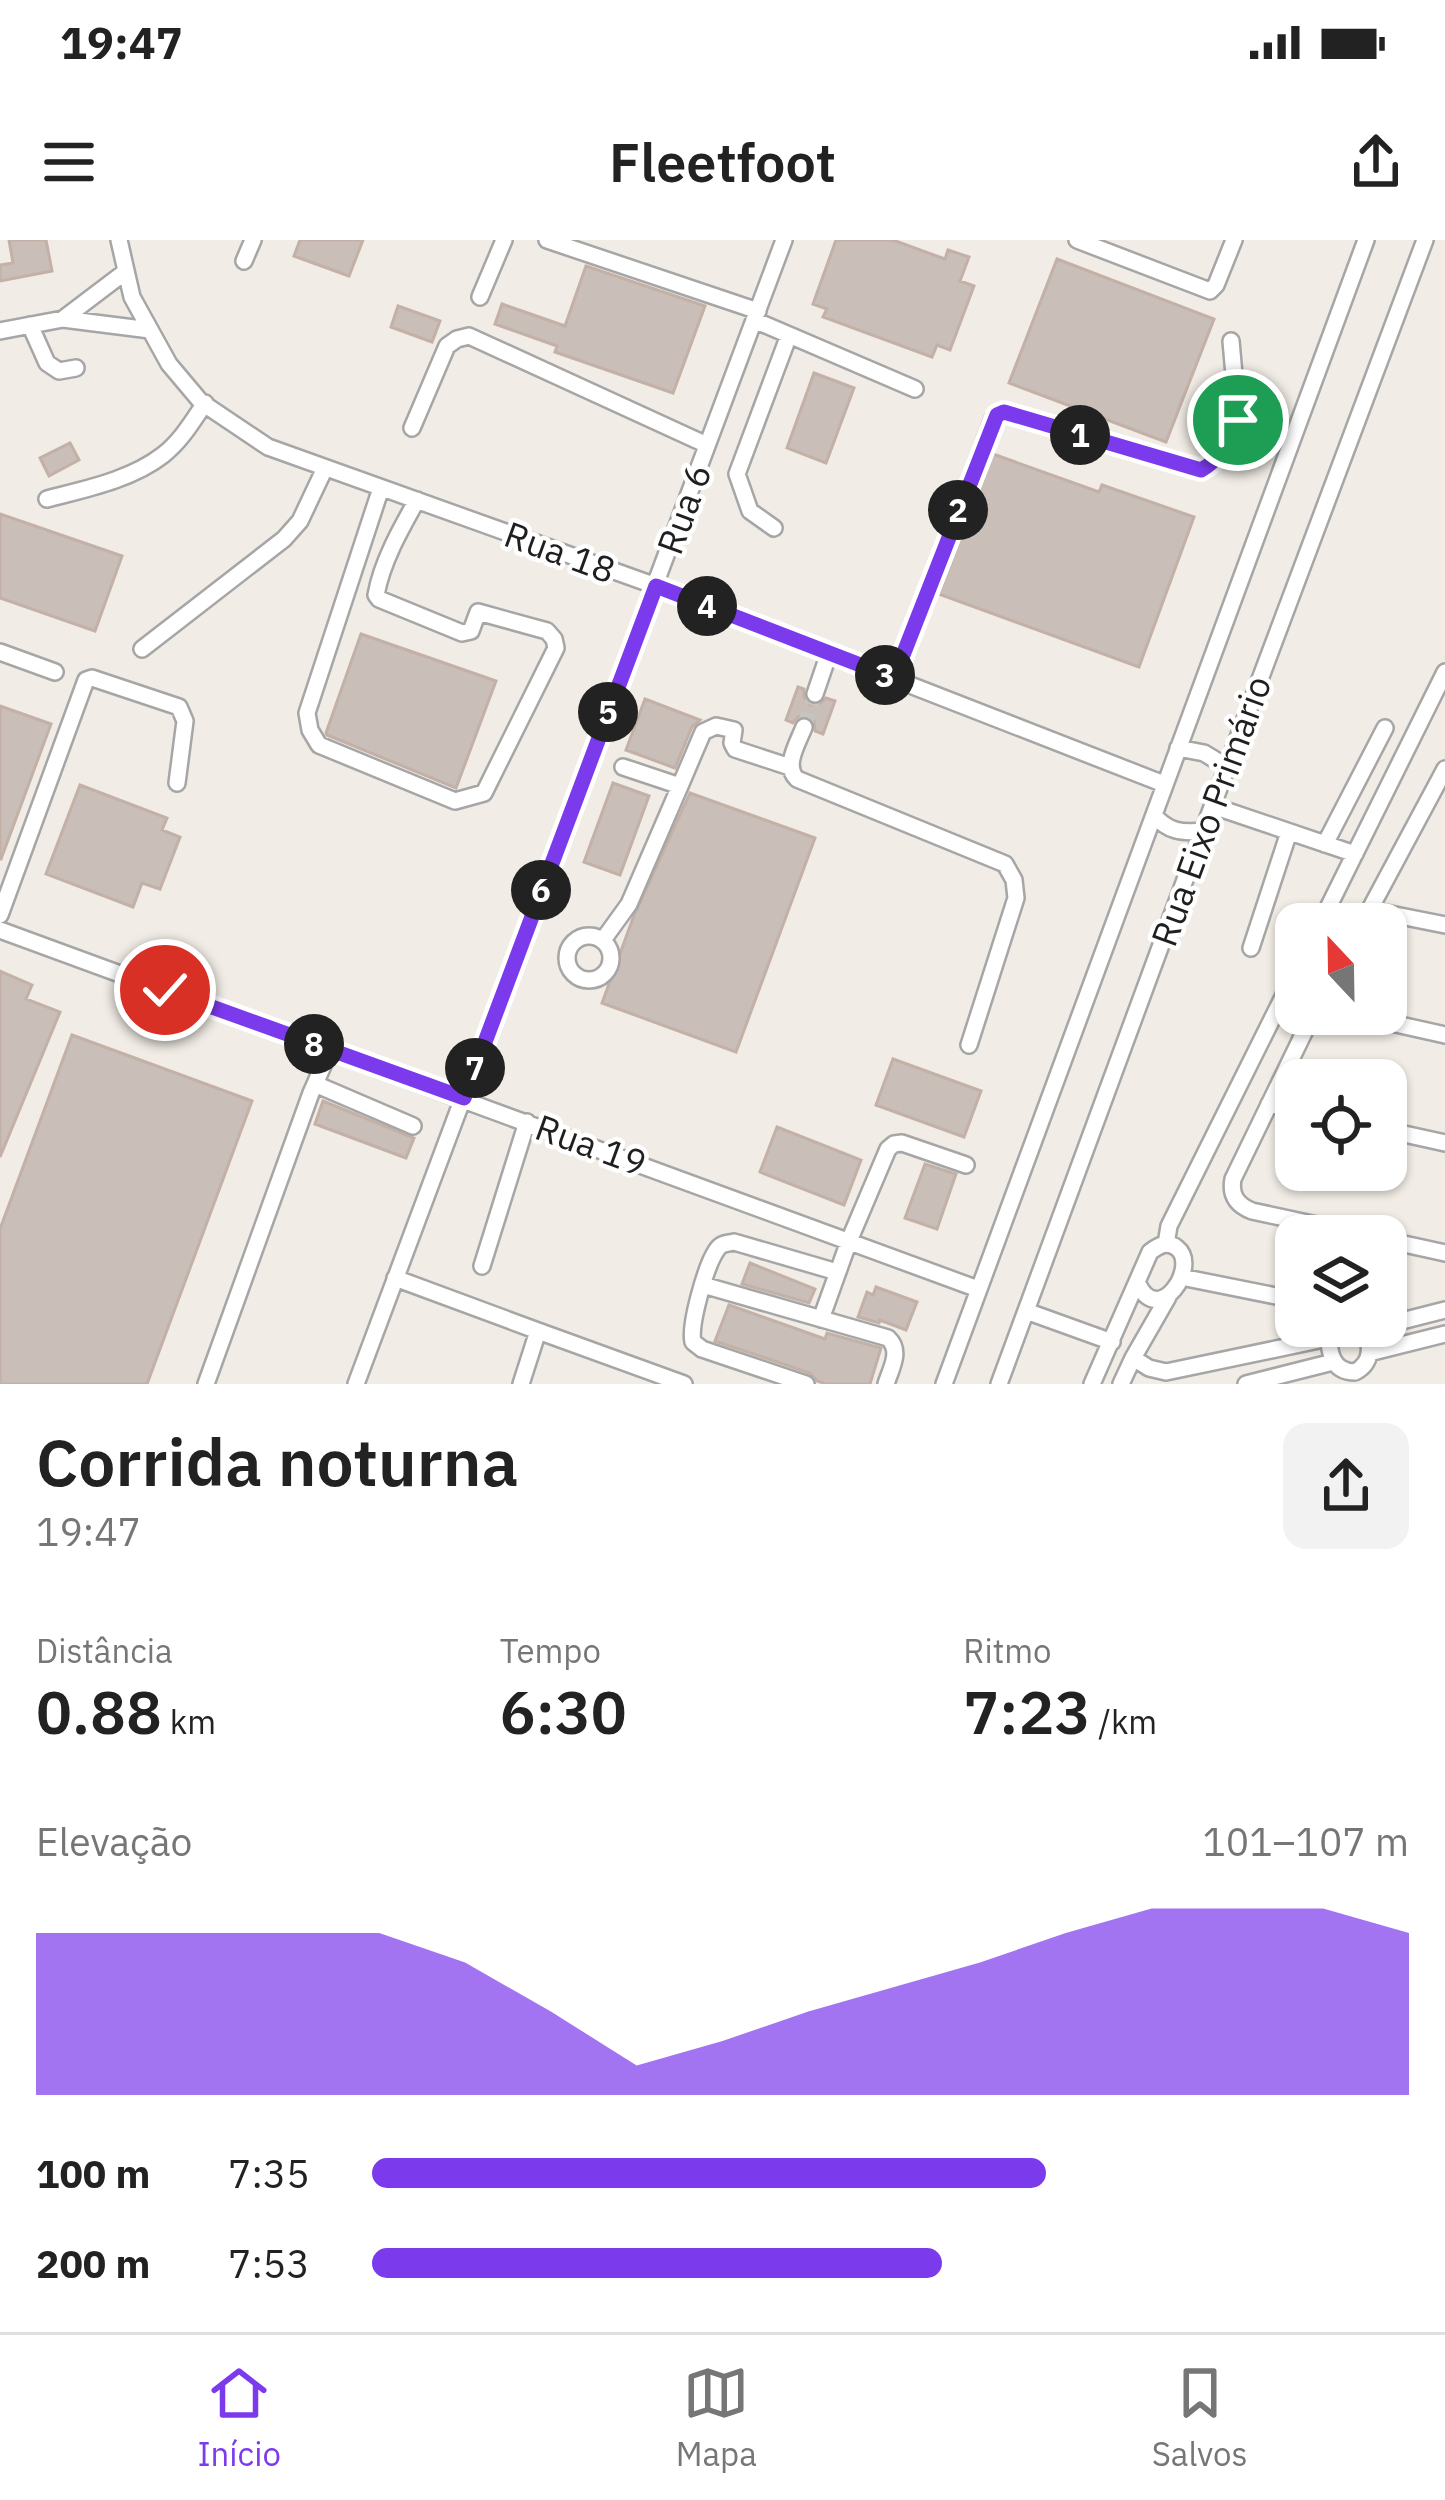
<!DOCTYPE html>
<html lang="pt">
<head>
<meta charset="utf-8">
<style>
	body { margin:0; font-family:"IBM Plex Sans",sans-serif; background:#f2f2f2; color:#222; height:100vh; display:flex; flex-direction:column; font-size:45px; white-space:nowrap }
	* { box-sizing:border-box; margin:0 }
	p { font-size:39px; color:#767676 }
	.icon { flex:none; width:66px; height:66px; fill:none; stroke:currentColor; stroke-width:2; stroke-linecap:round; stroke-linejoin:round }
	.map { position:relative; height:1144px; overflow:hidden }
	.side { display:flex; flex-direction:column; background:#fff; flex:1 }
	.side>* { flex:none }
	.needle { width:78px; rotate:338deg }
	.controls { position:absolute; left:1275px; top:663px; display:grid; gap:24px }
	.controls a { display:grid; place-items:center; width:132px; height:132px; border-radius:24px; background:#fff; box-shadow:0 3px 9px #0004; font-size:60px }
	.pin { position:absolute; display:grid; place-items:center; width:102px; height:102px; color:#fff; margin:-51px; border:6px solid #fff; border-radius:50%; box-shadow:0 3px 12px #0007 }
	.km { position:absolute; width:60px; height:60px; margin:-30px; border-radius:50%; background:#222; color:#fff; font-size:33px; line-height:60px; text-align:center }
	.round { display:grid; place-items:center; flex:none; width:126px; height:126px; border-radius:24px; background:#f2f2f2 }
	.head { display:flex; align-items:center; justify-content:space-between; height:204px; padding:0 36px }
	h1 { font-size:66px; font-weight:600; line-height:90px }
	.stats { display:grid; grid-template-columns:repeat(3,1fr); gap:18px; height:204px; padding:12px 36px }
	.stats div { display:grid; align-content:center }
	.stats b { font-size:60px; font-weight:600 }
	.stats small { font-size:33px; font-weight:400 }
	.stats p { font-size:33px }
	.chart { height:336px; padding:24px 36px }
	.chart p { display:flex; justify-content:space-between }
	.chart svg { width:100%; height:216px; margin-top:12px; fill:#7c3aed; opacity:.7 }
	ul { padding:0 36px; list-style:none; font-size:39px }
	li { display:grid; grid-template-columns:192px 144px 1fr; align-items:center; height:90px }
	li i { height:30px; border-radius:15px; background:#7c3aed }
	.status { display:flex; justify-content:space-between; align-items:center; height:84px; padding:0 60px; background:#fff; direction:ltr }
	.status svg { height:33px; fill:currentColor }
	header { display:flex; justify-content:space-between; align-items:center; height:156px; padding:0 36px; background:#fff; font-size:54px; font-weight:600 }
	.dock { display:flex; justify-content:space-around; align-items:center; height:168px; border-top:3px solid #e0e0e0; background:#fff; font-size:33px; color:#767676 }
	.dock a { display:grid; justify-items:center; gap:6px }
	.dock .selected { color:#7c3aed }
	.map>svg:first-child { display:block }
	.building { fill:#c9beb8; stroke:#c3b1a7; stroke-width:3 }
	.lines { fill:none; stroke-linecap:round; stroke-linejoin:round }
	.minor-tunnel { stroke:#c7c3bd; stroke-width:15; stroke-dasharray:15 8; stroke-linecap:butt }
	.minor-casing { stroke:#a6a6a6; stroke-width:20 }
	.minor { stroke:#fff; stroke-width:15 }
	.route-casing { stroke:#fff; stroke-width:24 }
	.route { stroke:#7c3aed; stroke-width:15 }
	.labels { text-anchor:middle; stroke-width:9; stroke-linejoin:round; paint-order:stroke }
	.street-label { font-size:36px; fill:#1f1f1f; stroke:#fff }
</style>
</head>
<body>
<div class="status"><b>19:47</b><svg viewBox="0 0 49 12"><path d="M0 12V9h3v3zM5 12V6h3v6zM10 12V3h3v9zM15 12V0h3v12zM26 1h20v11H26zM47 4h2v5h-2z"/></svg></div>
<header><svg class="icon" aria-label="menu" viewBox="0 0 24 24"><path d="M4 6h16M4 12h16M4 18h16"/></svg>Fleetfoot<svg class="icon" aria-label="share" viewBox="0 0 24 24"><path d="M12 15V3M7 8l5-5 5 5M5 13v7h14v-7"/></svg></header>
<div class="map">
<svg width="1445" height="1144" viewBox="0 0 1445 1144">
	<rect width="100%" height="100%" fill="#f1ece5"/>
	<path class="building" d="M9 0H46L52 31 0 41V25L13 23Z
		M300 0H363L349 36 294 16Z
		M836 0H893L945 19 948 10 969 17 960 41 974 46 950 110 937 105 932 117 823 77 827 69 813 64Z
		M1057 19 1214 79 1166 202 1009 143Z
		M586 26 705 66 673 153 555 112 557 106 495 84 502 64 565 86Z
		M398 66 440 81 432 102 391 87Z
		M814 133 854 148 826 223 787 208Z
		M70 203 79 220 49 236 40 218Z
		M993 214 1099 252 1102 245 1194 277 1139 427 939 354Z
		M0 274 122 316 95 391 0 358Z
		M361 394 496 441 456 548 327 495 326 493Z
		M798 447 804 449V457L810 465H818L826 458 835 461 823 494 815 491 814 481 807 476 798 477 793 483 786 480Z
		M645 459 700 480 692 487 675 528 626 510Z
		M0 466 51 484 1 619H0Z
		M613 543 649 556 620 635 584 622Z
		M80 545 167 578 162 590 180 597 160 649 142 643 133 667 46 634Z
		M690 553 815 598 736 812 602 763 633 678Z
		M0 731 32 745 26 759 60 772 0 917Z
		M72 795 252 861 147 1144H0V989Z
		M893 819 981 851 964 897 876 865Z
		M323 861 414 898 406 918 315 884Z
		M777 887 861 920 844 965 760 932Z
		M925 924 956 934 937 989 905 978Z
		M750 1023 815 1049 809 1063 742 1044Z
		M876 1047 917 1062 906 1090 880 1080 879 1083 858 1077 867 1052 873 1055Z
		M729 1065 825 1099 827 1093 881 1108 870 1144H826L817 1141 810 1133 715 1101Z"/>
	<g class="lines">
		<path class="minor-tunnel" d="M804 487 815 454"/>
		<defs>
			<path id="minor" d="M119 0 132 57 169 124 201 162 268 207 656 346 1164 544
				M547 0 758 71
				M1077 0 1210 51 1216 45 1234 0
				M244 21 253 0
				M480 57 504 0
				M63 79 125 32
				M754 80 915 149
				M30 85 47 123 59 131 76 128
				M0 91 63 79 150 90
				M412 188 447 106 457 99 469 96 707 205
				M381 248 307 473 310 490 319 505 455 561 484 553 556 408 554 399 547 391 478 372 471 391 462 393 379 359 376 355C382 322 400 290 417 260
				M47 259C85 249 131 240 163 215 181 201 192 182 205 163
				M774 288 750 271 737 234 789 95
				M142 409 284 299 300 281 325 228
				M0 412 55 432
				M894 438 993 179 1004 172 1201 230C1218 221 1234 198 1238 180L1231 101
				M815 454 829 413
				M804 487C798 503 783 526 797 539L1005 624 1014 640 1016 658 969 805
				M1178 508 1204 513 1227 527
				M623 527 680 546 703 492 716 486 734 490 732 503 735 509 790 527
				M1213 566 1355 614
				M1154 575C1168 592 1182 593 1203 591
				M1325 604 1385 488
				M1370 670 1445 685
				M0 675 86 440 92 438 179 467 185 481 177 543
				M1320 684 1445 432
				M1362 684 1445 529
				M0 690 978 1049
				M567 718a22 22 0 1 1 44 0a22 22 0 1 1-44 0Z
				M603 700 629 664 680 546
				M1251 708 1289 592
				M1313 774 1233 939C1230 955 1237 965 1252 971L1368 996
				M1351 774 1445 795
				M315 844 413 886
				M1269 864 1296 870
				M1386 890 1445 903
				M1386 1000 1445 1013
				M1166 1004 1169 986 1296 731
				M482 1026 527 882
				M1181 1037 1296 1060
				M395 1038 538 1091 521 1144
				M703 1045 888 1098C902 1111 891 1128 886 1144
				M1026 1071 1112 1102
				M821 1079 849 1001 888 909 894 904 902 903 966 925
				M1386 1085 1445 1070
				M538 1091 684 1144
				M1328 1091C1329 1111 1331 1132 1355 1132 1374 1122 1371 1104 1364 1086
				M1369 1113 1445 1094
				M1133 1118 1149 1128 1166 1132 1319 1100 1328 1095
				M206 1144 311 853 330 810
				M356 1144 784 0
				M806 1144 702 1109 693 1102C689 1085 706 1026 716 1011 721 1003 725 1004 734 1002L837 1032
				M944 1144 1366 0
				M999 1144 1203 591 1425 0
				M1092 1144 1150 1012C1158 1006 1167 1000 1177 1008 1200 1026 1159 1088 1138 1044
				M1121 1144 1133 1118 1168 1057
				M1246 1144 1333 1122"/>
		</defs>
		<use href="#minor" class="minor-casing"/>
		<use href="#minor" class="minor"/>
	</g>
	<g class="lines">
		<defs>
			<path id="route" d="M165 750 464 858 656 346 894 438 997 175 1004 172 1201 230C1218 221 1234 198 1238 180"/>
		</defs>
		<use href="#route" class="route-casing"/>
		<use href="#route" class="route"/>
	</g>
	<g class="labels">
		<g class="street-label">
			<text transform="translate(684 269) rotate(-70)" y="13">Rua 6</text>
			<text transform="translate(560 312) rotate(20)" y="13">Rua 18</text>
			<text transform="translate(1211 571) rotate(-70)" y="13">Rua Eixo Primário</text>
			<text transform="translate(591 905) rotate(20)" y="13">Rua 19</text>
		</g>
	</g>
</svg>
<div class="controls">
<a><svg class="needle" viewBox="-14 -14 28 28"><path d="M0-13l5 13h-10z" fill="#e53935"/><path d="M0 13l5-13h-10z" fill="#767676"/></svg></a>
<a><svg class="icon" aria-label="locate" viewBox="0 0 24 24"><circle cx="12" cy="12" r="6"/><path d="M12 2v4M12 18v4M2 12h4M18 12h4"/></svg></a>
<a><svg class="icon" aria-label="layers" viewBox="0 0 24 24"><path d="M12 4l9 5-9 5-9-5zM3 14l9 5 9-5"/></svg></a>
</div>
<div class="pin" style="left:1238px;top:180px;background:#1e9e55"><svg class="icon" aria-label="arrive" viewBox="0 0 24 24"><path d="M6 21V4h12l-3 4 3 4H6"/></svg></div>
<div class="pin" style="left:165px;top:750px;background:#d93025"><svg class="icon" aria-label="check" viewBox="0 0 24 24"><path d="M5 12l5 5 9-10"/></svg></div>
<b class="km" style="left:1080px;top:195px">1</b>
<b class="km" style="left:958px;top:270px">2</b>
<b class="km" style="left:885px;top:435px">3</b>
<b class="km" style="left:707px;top:366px">4</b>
<b class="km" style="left:608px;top:472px">5</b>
<b class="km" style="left:541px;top:650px">6</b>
<b class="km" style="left:475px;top:828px">7</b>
<b class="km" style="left:314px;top:804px">8</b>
</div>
<section class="side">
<div class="head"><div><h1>Corrida noturna</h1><p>19:47</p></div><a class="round"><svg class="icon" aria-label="share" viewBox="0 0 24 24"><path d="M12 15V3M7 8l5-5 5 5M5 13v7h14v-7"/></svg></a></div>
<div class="stats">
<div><p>Distância</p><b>0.88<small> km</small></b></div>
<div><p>Tempo</p><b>6:30</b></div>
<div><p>Ritmo</p><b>7:23<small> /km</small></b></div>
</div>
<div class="chart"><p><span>Elevação</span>101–107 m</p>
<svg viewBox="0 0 160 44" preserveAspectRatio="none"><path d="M0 44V11L10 11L20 11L30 11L40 11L50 17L60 27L70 38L80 33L90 27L100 22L110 17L120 11L130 6L140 6L150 6L160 11V44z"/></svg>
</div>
<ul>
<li><b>100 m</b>7:35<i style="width:65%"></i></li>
<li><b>200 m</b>7:53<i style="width:55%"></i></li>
</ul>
</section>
<nav class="dock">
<a class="selected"><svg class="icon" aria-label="home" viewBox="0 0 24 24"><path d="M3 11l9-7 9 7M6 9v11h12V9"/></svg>Início</a>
<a><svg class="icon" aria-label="map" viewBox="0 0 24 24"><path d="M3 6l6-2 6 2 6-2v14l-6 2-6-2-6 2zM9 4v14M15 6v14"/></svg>Mapa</a>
<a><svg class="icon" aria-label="saved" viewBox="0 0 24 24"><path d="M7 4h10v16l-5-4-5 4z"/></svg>Salvos</a>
</nav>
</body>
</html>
